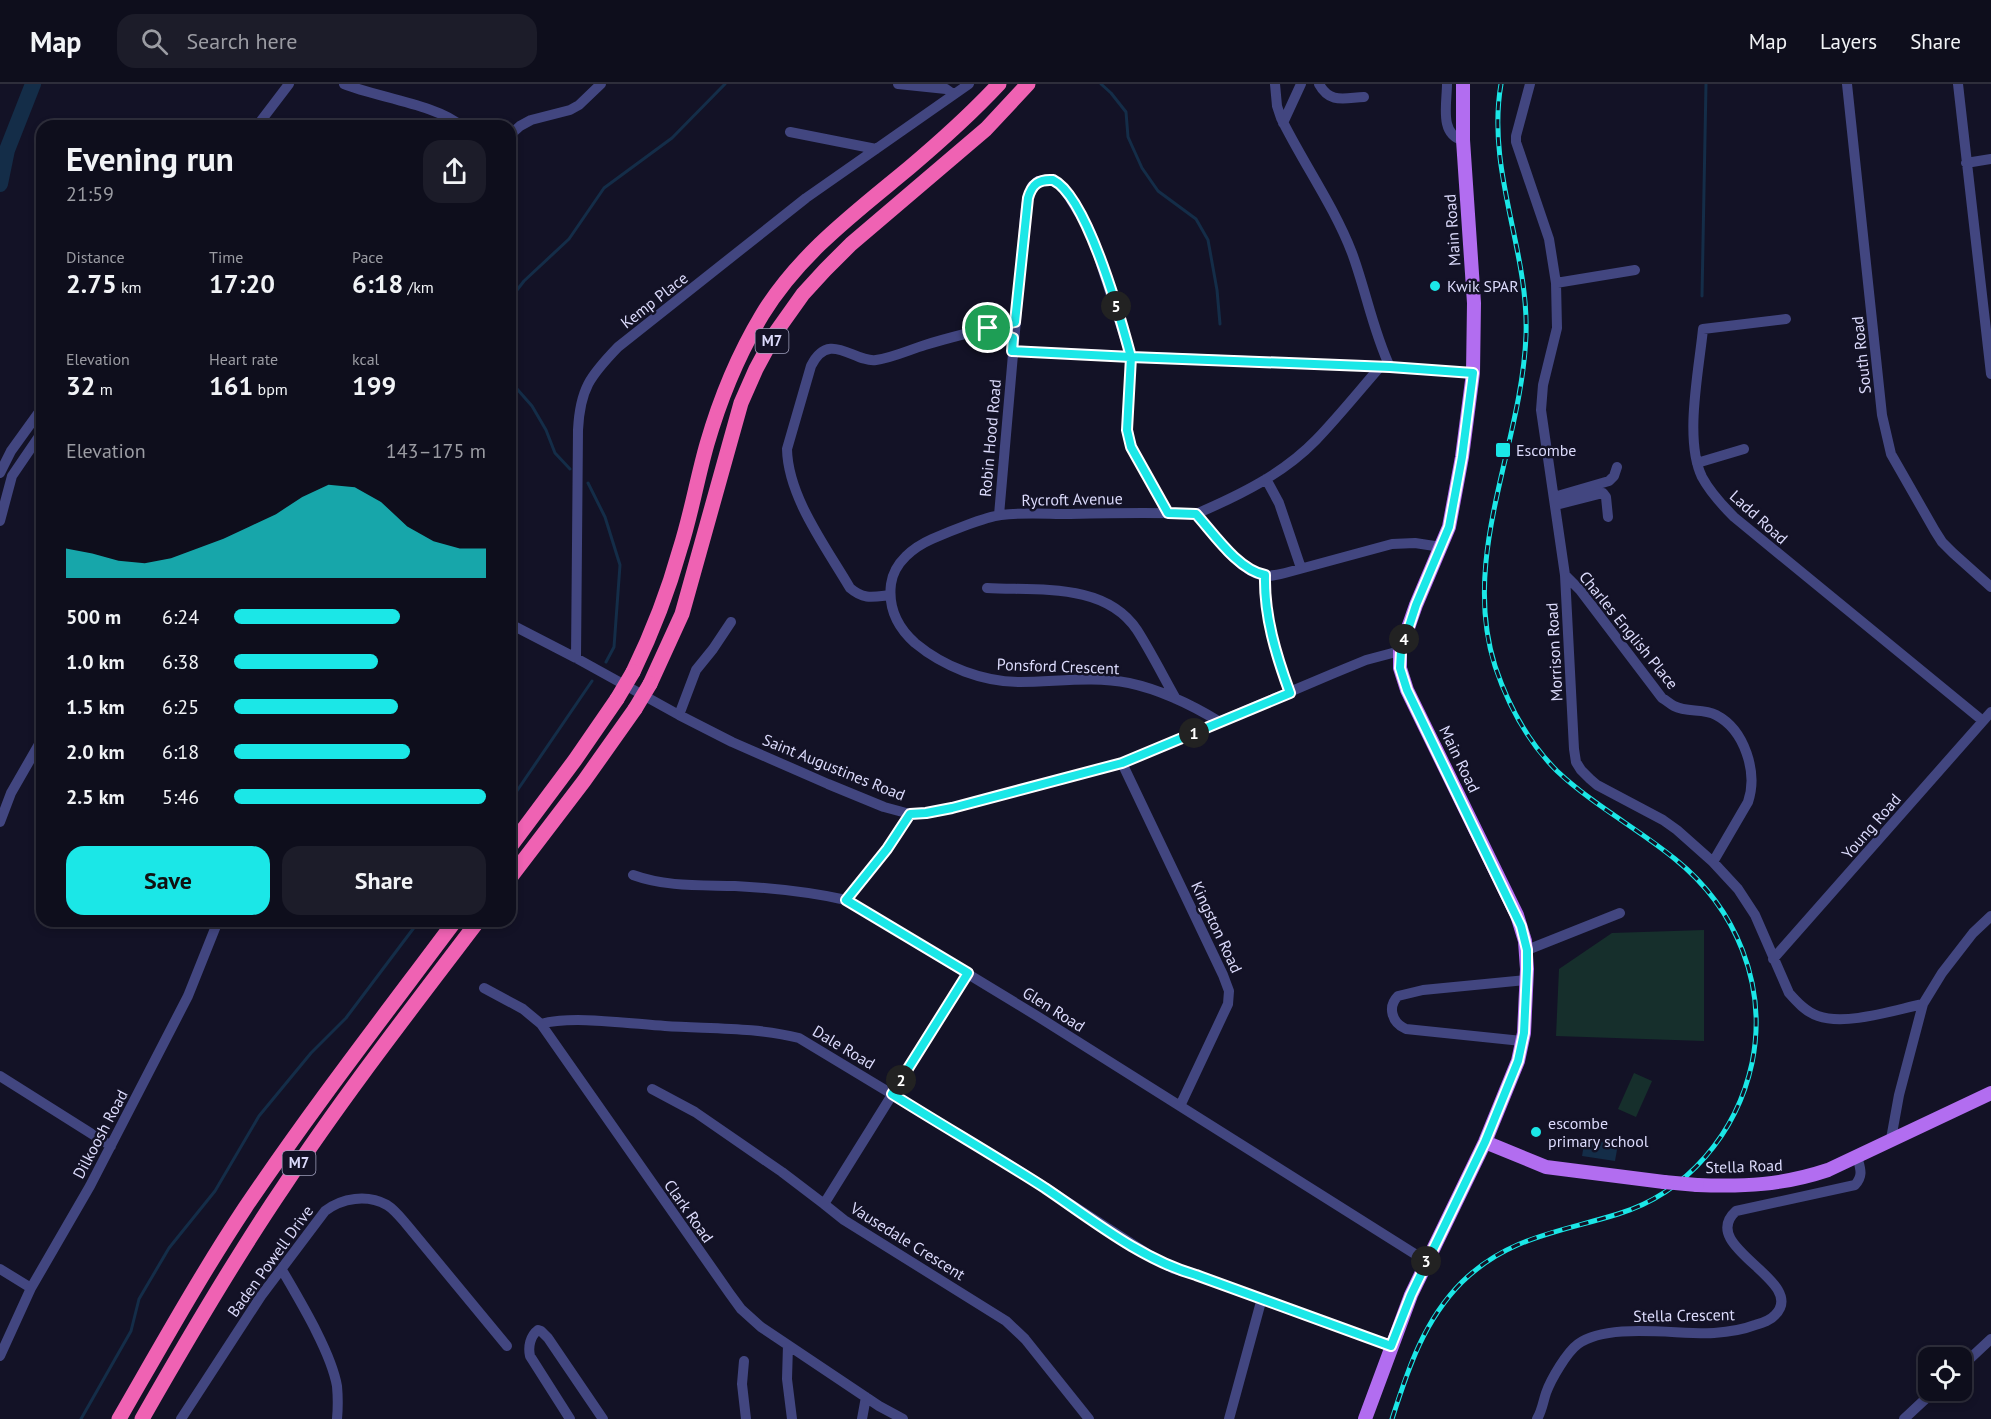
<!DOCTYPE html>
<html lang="en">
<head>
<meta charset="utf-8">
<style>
	body { margin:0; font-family:"PT Sans",sans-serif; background:#1c1c29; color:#f1f3f6; height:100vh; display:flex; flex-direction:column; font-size:22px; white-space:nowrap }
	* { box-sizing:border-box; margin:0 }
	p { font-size:20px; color:#9b9ca3 }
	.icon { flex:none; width:33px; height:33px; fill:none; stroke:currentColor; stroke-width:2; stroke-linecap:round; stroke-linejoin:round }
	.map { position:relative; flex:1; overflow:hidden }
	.details { position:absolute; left:36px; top:36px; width:480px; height:807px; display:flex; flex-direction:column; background:#0e0e1c; border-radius:18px; box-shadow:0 3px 9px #0003,0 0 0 2px #2e2e3b }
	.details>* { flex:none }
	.controls { position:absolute; left:1918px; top:1263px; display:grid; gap:12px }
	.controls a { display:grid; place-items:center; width:54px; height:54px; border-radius:12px; background:#0e0e1c; box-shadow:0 3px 9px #0003,0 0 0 2px #2e2e3b; font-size:30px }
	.pin { position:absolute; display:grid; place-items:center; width:51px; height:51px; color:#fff; margin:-26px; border:3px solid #fff; border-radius:50%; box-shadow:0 2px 6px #0007 }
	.km { position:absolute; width:30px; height:30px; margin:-15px; border-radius:50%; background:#222; color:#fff; font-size:16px; line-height:30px; text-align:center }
	.round { display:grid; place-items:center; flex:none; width:63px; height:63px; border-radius:18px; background:#1c1c29 }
	.head { display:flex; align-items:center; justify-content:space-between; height:102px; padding:0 30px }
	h1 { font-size:33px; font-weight:700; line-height:45px }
	.figures { display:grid; grid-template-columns:repeat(3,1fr); gap:9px; height:102px; padding:6px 30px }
	.figures div { display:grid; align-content:center }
	.figures b { font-size:26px; font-weight:700 }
	.figures small { font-size:16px; font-weight:400 }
	.figures p { font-size:16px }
	.chart { height:168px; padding:12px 30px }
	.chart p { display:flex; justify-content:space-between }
	.chart svg { width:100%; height:108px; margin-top:6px; fill:#1be7e7; opacity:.7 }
	.action { display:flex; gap:12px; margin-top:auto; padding:12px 30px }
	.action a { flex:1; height:69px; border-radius:18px; background:#1be7e7; color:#111; font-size:24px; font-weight:700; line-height:69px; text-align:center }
	.action a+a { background:#1c1c29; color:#f1f3f6 }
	ul { padding:0 30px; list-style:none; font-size:20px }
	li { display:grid; grid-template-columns:96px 72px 1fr; align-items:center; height:45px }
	li i { height:15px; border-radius:8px; background:#1be7e7 }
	header { display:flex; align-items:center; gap:36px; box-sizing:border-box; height:84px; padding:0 30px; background:#0e0e1c; border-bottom:2px solid #2e2e3b }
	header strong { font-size:28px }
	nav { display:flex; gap:33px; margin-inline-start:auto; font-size:21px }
	.search { width:420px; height:54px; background:#1c1c29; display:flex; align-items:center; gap:15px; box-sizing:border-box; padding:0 21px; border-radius:18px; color:#9b9ca3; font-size:22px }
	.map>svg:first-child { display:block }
	.green { fill:#162f2c }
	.water { fill:#142d48 }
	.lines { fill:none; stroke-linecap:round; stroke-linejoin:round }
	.stream { stroke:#142d48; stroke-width:3 }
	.river { stroke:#142d48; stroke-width:16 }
	.minor { stroke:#424680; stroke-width:10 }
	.major { stroke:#b26df0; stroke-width:14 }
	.highway { stroke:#ef62b3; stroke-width:15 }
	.rail-casing { stroke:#1be7e7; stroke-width:5 }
	.rail { stroke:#131226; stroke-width:3; stroke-dasharray:9; stroke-linecap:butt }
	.major-bridge { stroke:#b26df0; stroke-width:14 }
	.highway-bridge { stroke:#ef62b3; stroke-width:15 }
	.route-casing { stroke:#fff; stroke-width:12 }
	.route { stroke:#1be7e7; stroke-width:8 }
	.poi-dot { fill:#1be7e7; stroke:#131226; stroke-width:2 }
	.labels { text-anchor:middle; stroke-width:5; stroke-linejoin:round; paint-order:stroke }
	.shield { fill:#131226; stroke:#9f9ebb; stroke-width:1.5 }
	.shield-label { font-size:15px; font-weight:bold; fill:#dbdafb }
	.street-label { font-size:16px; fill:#dbdafb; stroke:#131226 }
	.poi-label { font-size:16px; fill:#dbdafb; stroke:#131226; text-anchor:start }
</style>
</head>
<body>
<header>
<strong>Map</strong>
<div class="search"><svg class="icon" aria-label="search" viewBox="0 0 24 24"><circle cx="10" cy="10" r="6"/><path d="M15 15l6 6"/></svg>Search here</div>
<nav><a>Map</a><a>Layers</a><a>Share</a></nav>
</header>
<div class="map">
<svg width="1991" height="1335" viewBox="0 0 1991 1335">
	<rect width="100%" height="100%" fill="#131226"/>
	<path class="green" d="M1704 846V957L1556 952 1559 885 1612 849Z
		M1634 989 1652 997 1636 1033 1618 1025Z"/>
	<path class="water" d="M1585 1055 1618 1060 1615 1077 1582 1072Z"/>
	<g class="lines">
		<path class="stream" d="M1101 0 1111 9 1126 28 1128 53 1142 84 1158 107 1196 135 1208 156 1217 206 1220 240
			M1702 212 1706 0
			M510 215 524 197 569 155 604 104 672 54 725 0
			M510 297 532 322 546 346 555 369 570 385
			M588 399 605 433 620 481 614 563 606 578
			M510 717 592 597
			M81 1335 131 1247 139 1215 169 1164 215 1107 259 1032 311 969 346 934 419 837"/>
		<path class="river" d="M0 100 7 66 33 0"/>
		<path class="minor" d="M344 0C376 13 438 21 461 42
			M898 0 946 5 953 10
			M1275 0 1277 22 1281 34C1303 79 1334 122 1352 169 1366 207 1373 247 1390 283
			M1319 0C1330 20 1344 14 1364 13
			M1447 0C1447 19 1439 51 1463 56
			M1530 0 1516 52V58L1549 155 1556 199 1557 244 1543 301 1541 326 1565 491 1574 665 1576 678 1581 686 1590 695 1597 701 1663 736 1677 746 1713 778 1738 805 1755 831 1789 909C1797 918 1806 928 1818 932 1846 942 1894 926 1923 920
			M1847 0 1882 331 1891 370 1935 447 1942 458 1953 469 1991 503
			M1958 0 1991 290
			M1283 39 1301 0
			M257 42 289 0
			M790 48 876 65
			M510 51 520 42 531 36 570 26 579 21 601 0
			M1966 79 1991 75
			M1556 199 1635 186
			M1786 235 1703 245C1699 286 1684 356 1702 393 1710 408 1722 421 1734 433L1983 637
			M1012 267 1390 283 1473 289
			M1697 379 1744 365
			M0 389 11 367 42 324
			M1266 395 1279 419 1301 484
			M1554 413 1609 397 1614 392 1617 383
			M1556 421 1603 409 1606 413 1608 433
			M1196 430C1240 411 1283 390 1316 356 1339 332 1359 307 1380 283
			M999 431 1026 121 1032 102 1038 97 1054 96 1063 103 1091 149 1131 273 1127 337 1129 355 1137 374 1168 429
			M0 437 12 392 42 348
			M1265 491C1264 532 1277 571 1290 609
			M1565 491 1580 506 1662 614C1666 616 1670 620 1674 622 1687 629 1703 624 1716 631 1745 646 1758 689 1748 718L1713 778
			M987 504C1038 507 1105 498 1137 546 1151 568 1163 592 1176 615
			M890 511C873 513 864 516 850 504 826 463 788 413 787 365L811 282C829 245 854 279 876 276 892 274 909 266 925 261 954 252 984 245 1015 238
			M510 540 576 574 679 631 732 658 828 700 884 723 910 730 926 729 952 724 1122 679 1332 590 1366 576 1400 567
			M576 574 578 346C580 305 590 292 618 263L806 114 969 0
			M679 631 696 586 713 565 731 538
			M1220 638C1192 621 1162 606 1129 599 1092 592 1056 598 1020 598 983 598 944 583 915 559 897 543 888 524 891 500 894 478 914 463 932 455 948 448 985 433 1001 431 1023 428 1047 430 1069 430 1112 429 1154 428 1196 430 1212 448 1238 486 1261 491 1269 493 1277 491 1285 489L1392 460 1415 459 1441 463
			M1122 679 1223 891 1229 907 1228 920 1180 1022
			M0 738 11 709 42 655
			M633 791C666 803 700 801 735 802 772 804 810 808 846 816L1037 932 1426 1177
			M846 816 887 765 910 730
			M1527 866 1620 829
			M1773 875 1991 628
			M968 889 824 1120 844 1136 1006 1237 1025 1255 1089 1335
			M484 904 523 925 541 940 730 1210 741 1225 761 1243 879 1322 903 1335
			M541 940C571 931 632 940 665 942 709 945 756 943 799 954L1021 1088 1154 1174 1174 1185 1196 1191 1391 1262
			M1522 957 1406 945C1392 939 1387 923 1398 912L1423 906 1527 896
			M0 992 111 1062
			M652 1005 695 1028 782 1088 824 1120
			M1891 1055 1899 1011 1923 920 1942 889 1973 849 1991 832
			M0 1185 31 1204
			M282 1186C300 1217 331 1268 337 1302 338 1313 338 1324 337 1335
			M788 1261 787 1295 792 1335
			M0 1272 31 1204 90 1102 188 912 218 837
			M744 1277 742 1300 746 1335
			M1962 1282 1991 1255
			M181 1335 261 1212 325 1127C342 1114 367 1110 387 1121 395 1126 401 1134 407 1141L507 1262
			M570 1335 530 1272C528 1263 530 1252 538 1246L541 1247 548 1254 603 1335
			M862 1335 866 1313
			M1229 1335 1262 1214
			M1537 1335C1542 1327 1543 1318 1546 1309 1551 1295 1567 1268 1578 1260 1609 1238 1677 1251 1714 1249 1728 1248 1742 1246 1755 1241 1762 1239 1770 1237 1775 1231 1809 1197 1696 1163 1736 1127L1855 1101C1864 1091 1860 1084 1857 1072
			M1904 1335 1935 1306"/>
		<path class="major" d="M1485 1058 1546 1083 1664 1098
			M1697 1101C1744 1103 1783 1101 1828 1086L1991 1009
			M1365 1335 1411 1211 1485 1058 1518 977 1524 949 1527 885 1525 857 1517 831 1407 606 1400 584V567L1416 521 1449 443 1462 373 1473 289 1474 219 1463 56V0"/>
		<path class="highway" d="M633 588C652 549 668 508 680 465 691 431 697 395 707 360 720 315 738 271 762 231 799 170 856 128 909 84 941 57 971 30 999 0
			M650 600 682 530 741 319 756 285 776 248 803 210 825 186 851 160 986 45 1028 0
			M510 763 575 676 617 615
			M510 794 584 697 635 625
			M119 1335C160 1264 200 1192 245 1124 311 1026 384 932 455 837
			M142 1335C187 1256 233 1177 284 1102 344 1011 412 924 478 837"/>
		<defs>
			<path id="rail" d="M1392 1335C1408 1285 1424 1236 1462 1198 1508 1153 1560 1148 1618 1130 1687 1109 1737 1049 1752 979 1768 901 1736 824 1675 775 1637 744 1593 721 1557 687 1528 658 1508 621 1495 582 1460 472 1522 361 1526 251 1529 166 1486 87 1501 0"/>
		</defs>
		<use href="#rail" class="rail-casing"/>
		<use href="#rail" class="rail"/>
		<path class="major-bridge" d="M1664 1098 1697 1101"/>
		<path class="highway-bridge" d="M617 615 633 588
			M635 625 650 600"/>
	</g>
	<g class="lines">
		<defs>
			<path id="route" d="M988 244 1013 254 1012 267 1131 273 1127 346 1131 363 1168 429 1196 430C1214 450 1238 486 1265 491 1264 532 1276 571 1290 609L1122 679 952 724 926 729 910 730 887 765 846 816 968 889 892 1010C943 1042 995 1072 1045 1104 1091 1135 1142 1176 1196 1191L1391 1262 1411 1211 1485 1058 1518 977 1524 949 1527 885V866L1521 842 1407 606 1400 584 1401 567 1416 521 1449 443 1462 373 1473 289 1390 283 1131 273C1121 236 1087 112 1053 96 1039 95 1032 100 1028 114L1015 238 988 244"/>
		</defs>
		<use href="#route" class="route-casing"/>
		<use href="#route" class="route"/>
	</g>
	<g class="poi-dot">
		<circle cx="1435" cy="202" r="6"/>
		<rect x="1495" y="358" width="16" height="16" rx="3"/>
		<circle cx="1536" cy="1048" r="6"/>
	</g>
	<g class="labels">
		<g class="shield">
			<rect x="755.5" y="245" width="33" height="24" rx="4.5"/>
			<rect x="282.5" y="1067" width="33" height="24" rx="4.5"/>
		</g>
		<g class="shield-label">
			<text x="772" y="262">M7</text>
			<text x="299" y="1084">M7</text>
		</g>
		<g class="street-label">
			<text transform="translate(1452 146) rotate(-94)" y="6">Main Road</text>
			<text transform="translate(654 216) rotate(-38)" y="6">Kemp Place</text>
			<text transform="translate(1861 271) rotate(-96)" y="6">South Road</text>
			<text transform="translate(990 354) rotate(-85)" y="6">Robin Hood Road</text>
			<text transform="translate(1072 415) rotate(-1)" y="6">Rycroft Avenue</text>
			<text transform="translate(1759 433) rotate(42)" y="6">Ladd Road</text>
			<text transform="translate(1629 546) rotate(51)" y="6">Charles English Place</text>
			<text transform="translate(1554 568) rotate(-93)" y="6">Morrison Road</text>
			<text transform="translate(1058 582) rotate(2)" y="6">Ponsford Crescent</text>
			<text transform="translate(1460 675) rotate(64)" y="6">Main Road</text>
			<text transform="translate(834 683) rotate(22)" y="6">Saint Augustines Road</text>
			<text transform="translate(1871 742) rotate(-49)" y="6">Young Road</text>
			<text transform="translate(1217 843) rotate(65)" y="6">Kingston Road</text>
			<text transform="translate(1054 925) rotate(32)" y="6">Glen Road</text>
			<text transform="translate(844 963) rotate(31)" y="6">Dale Road</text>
			<text transform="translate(100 1050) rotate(-62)" y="6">Dilkoosh Road</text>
			<text transform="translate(1744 1082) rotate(-2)" y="6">Stella Road</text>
			<text transform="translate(689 1127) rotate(55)" y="6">Clark Road</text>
			<text transform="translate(908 1157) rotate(32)" y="6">Vausedale Crescent</text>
			<text transform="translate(270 1177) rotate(-54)" y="6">Baden Powell Drive</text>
			<text transform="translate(1684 1231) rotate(-1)" y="6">Stella Crescent</text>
		</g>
		<g class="poi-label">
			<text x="1447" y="208">Kwik SPAR</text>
			<text x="1516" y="372">Escombe</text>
			<text x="1548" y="1045">escombe<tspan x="1548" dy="18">primary school</tspan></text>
		</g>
	</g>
</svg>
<div class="controls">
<a><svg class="icon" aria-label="locate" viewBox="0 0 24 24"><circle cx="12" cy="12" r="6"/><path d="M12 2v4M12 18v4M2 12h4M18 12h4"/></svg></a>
</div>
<div class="pin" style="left:988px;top:244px;background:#1e9e55"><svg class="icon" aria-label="arrive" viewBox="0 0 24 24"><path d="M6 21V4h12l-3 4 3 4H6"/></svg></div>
<b class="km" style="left:1194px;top:649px">1</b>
<b class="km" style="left:901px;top:996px">2</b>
<b class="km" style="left:1426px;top:1177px">3</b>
<b class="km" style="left:1404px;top:555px">4</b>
<b class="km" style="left:1116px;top:222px">5</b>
<section class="details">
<div class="head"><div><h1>Evening run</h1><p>21:59</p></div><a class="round"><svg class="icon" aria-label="share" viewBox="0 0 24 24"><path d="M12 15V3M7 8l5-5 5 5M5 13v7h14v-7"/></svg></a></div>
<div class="figures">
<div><p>Distance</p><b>2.75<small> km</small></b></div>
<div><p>Time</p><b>17:20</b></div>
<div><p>Pace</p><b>6:18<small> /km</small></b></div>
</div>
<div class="figures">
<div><p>Elevation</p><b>32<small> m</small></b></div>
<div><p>Heart rate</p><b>161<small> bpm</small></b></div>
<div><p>kcal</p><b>199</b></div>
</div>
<div class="chart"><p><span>Elevation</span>143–175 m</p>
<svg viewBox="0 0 160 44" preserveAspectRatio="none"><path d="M0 44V32L10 34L20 37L30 38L40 36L50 32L60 28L70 23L80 18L90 11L100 6L110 7L120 13L130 23L140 29L150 32L160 32V44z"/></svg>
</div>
<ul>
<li><b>500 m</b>6:24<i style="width:66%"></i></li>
<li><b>1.0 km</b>6:38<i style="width:57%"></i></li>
<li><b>1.5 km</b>6:25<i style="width:65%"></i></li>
<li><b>2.0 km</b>6:18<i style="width:70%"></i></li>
<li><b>2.5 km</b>5:46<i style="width:100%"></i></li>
</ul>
<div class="action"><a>Save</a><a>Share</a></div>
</section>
</div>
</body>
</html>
